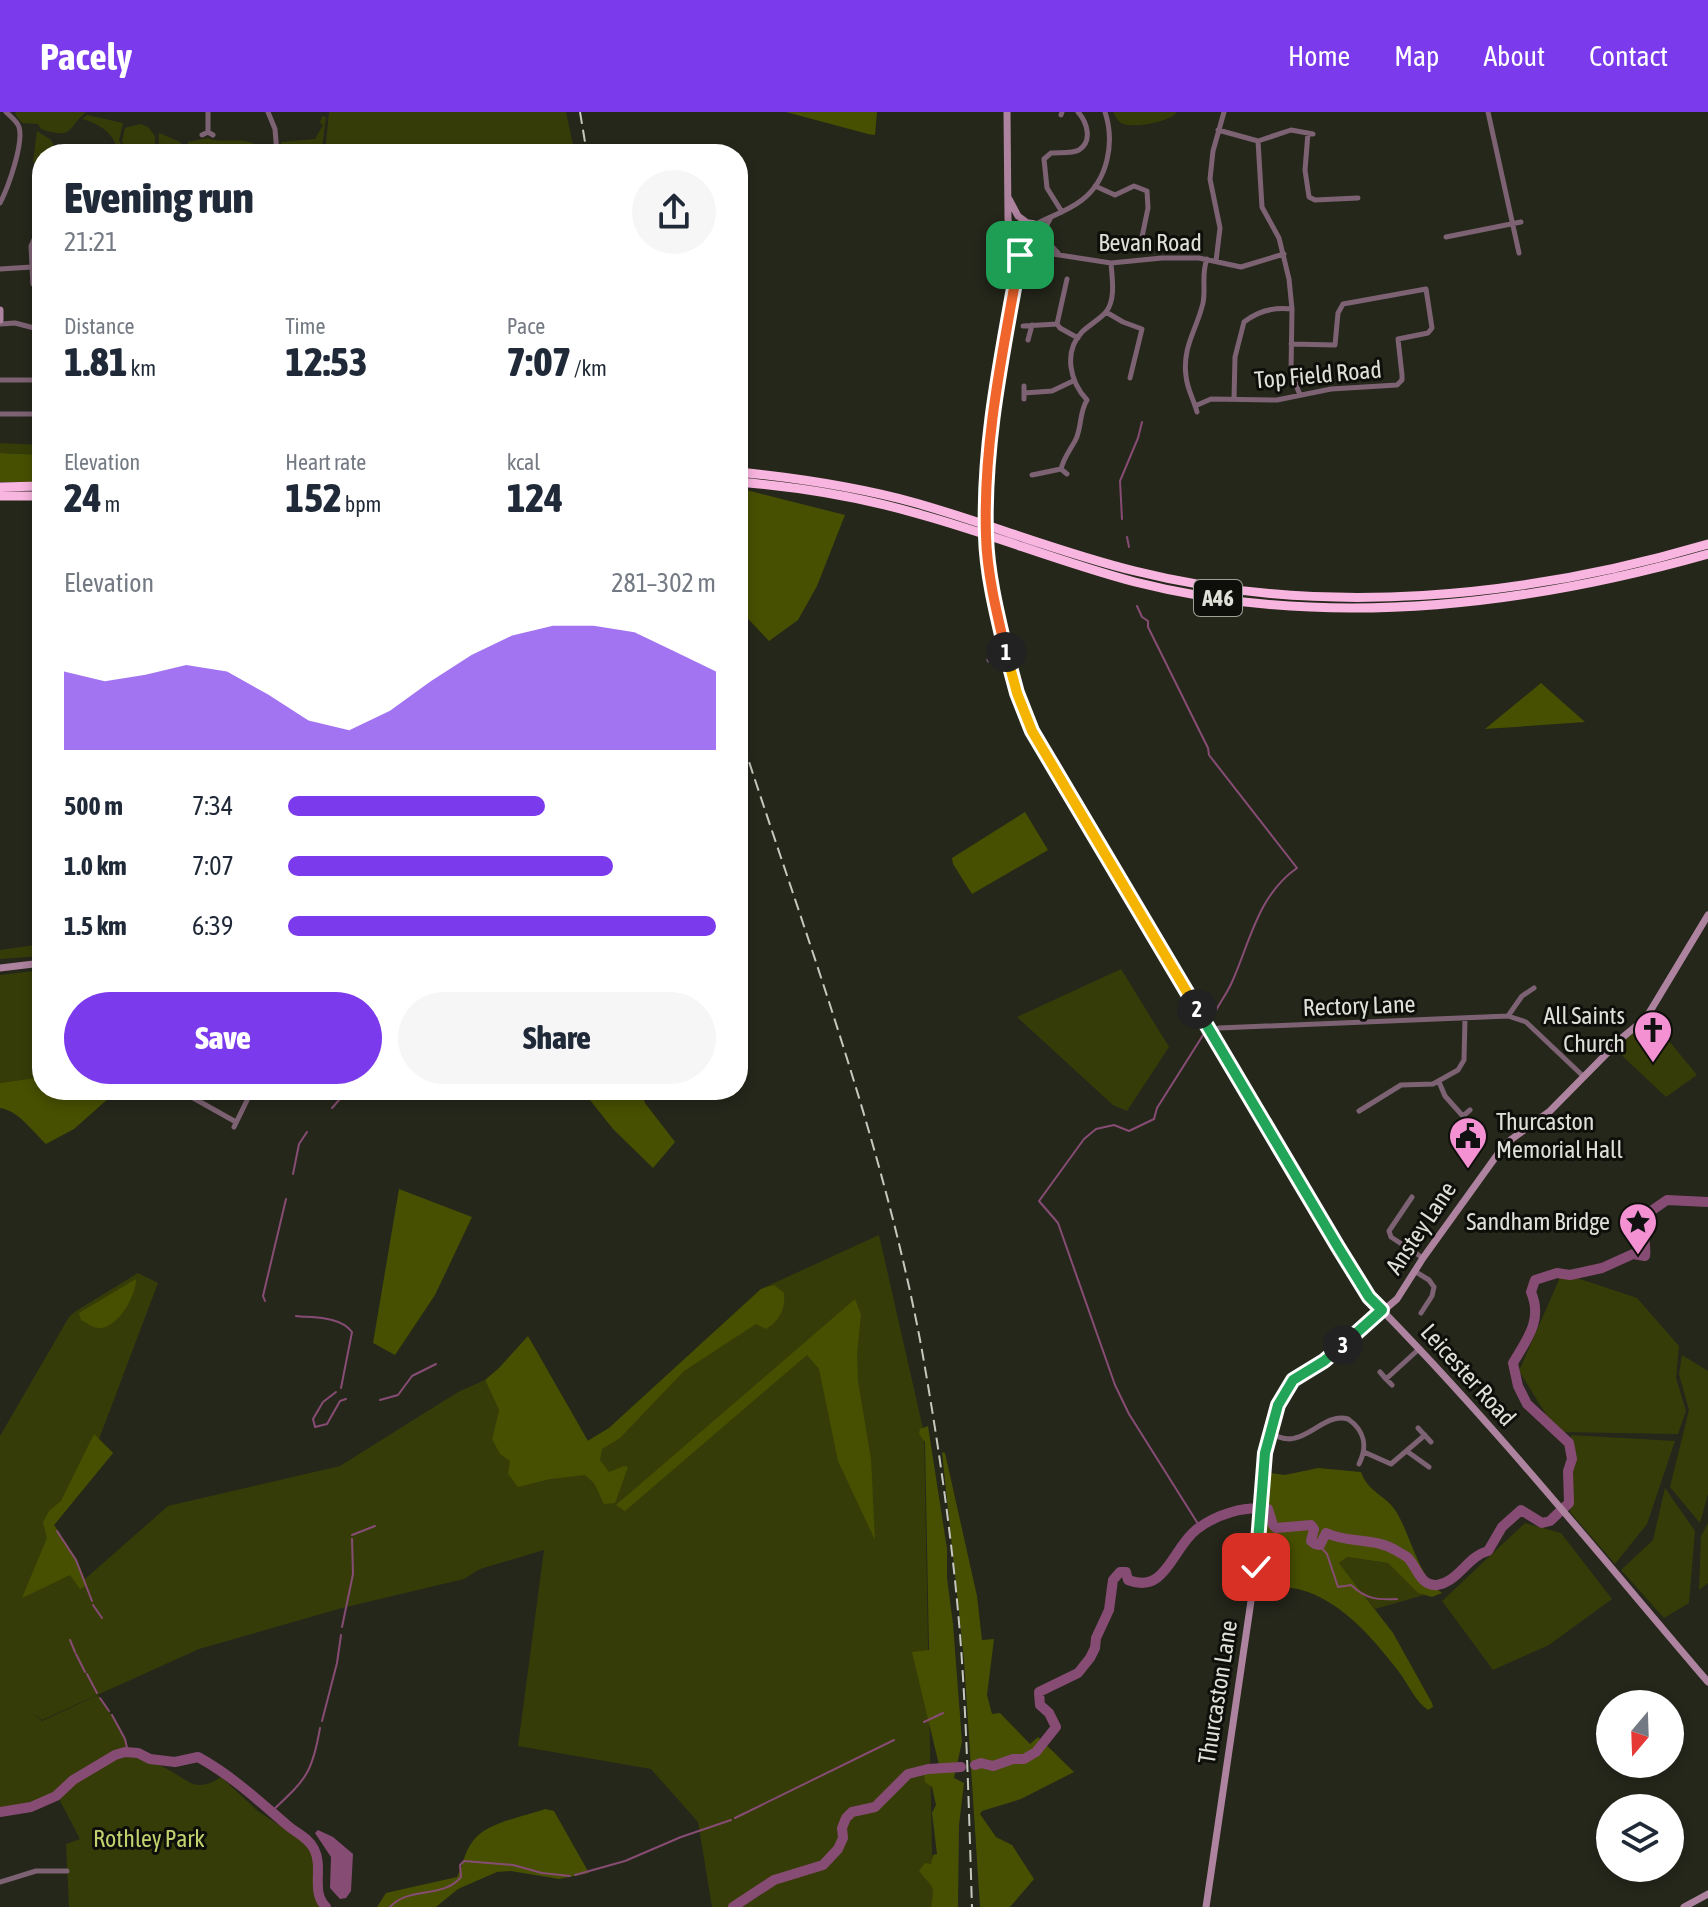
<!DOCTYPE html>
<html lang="en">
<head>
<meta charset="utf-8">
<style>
	body { margin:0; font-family:"Asap Condensed",sans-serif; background:#f6f6f7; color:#1f2937; height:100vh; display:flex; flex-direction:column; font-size:30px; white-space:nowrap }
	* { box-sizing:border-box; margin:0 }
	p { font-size:26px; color:#747a83 }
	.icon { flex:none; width:44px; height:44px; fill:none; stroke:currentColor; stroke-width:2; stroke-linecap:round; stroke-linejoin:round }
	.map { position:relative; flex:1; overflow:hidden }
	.details { position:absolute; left:32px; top:32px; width:716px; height:956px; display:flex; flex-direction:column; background:#fff; border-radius:32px; box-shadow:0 4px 12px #0003 }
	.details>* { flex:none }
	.needle { width:52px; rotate:199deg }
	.controls { position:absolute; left:1596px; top:1578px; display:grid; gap:16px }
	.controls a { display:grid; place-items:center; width:88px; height:88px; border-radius:50%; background:#fff; box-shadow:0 4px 12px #0003; font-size:40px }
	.pin { position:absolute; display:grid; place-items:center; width:68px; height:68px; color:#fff; margin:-34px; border-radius:16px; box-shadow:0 4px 12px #0006 }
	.km { position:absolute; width:40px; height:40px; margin:-20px; border-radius:50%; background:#222; color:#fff; font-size:22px; line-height:40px; text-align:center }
	.round { display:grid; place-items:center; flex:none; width:84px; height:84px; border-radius:42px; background:#f6f6f7 }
	.headline { display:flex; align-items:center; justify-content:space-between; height:136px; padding:0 32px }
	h1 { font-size:44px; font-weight:800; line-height:60px }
	.metrics { display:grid; grid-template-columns:repeat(3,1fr); gap:12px; height:136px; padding:8px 32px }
	.metrics div { display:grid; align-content:center }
	.metrics b { font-size:40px; font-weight:800 }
	.metrics small { font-size:22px; font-weight:400 }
	.metrics p { font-size:22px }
	.chart { height:224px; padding:16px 32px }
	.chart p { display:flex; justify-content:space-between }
	.chart svg { width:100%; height:144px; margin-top:8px; fill:#7c3aed; opacity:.7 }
	.button { display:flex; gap:16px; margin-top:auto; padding:16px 32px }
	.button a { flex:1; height:92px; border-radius:48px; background:#7c3aed; color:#fff; font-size:32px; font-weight:800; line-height:92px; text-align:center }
	.button a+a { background:#f6f6f7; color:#1f2937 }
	ul { padding:0 32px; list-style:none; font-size:26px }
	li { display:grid; grid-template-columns:128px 96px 1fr; align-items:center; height:60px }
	li i { height:20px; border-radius:10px; background:#7c3aed }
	header { display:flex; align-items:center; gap:48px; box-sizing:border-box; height:112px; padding:0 40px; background:#7c3aed; color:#fff }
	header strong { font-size:38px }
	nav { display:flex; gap:44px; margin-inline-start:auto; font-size:28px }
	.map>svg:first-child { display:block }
	.green { fill:#363c08 }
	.forest { fill:#475000 }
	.water { fill:#874c74 }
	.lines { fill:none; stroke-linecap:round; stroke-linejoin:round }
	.stream { stroke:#874c74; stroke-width:2 }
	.river { stroke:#874c74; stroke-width:10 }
	.street { stroke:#7d6273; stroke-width:5 }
	.secondary { stroke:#ae839f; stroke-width:7 }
	.highway { stroke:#f8b5df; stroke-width:9 }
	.rail { stroke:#c6c8be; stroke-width:2; stroke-dasharray:12 6; stroke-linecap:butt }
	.secondary-bridge { stroke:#ae839f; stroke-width:7 }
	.split-1-casing { stroke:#fff; stroke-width:16 }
	.split-2-casing { stroke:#fff; stroke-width:16 }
	.split-3-casing { stroke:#fff; stroke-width:16 }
	.split-4-casing { stroke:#fff; stroke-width:16 }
	.split-1 { stroke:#f0652b; stroke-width:10 }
	.split-2 { stroke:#f5b400; stroke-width:10 }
	.split-3 { stroke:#22a559; stroke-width:10 }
	.split-4 { stroke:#22a559; stroke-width:10 }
	.labels { text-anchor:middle; stroke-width:6; stroke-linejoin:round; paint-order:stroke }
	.shield { fill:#0e0f0a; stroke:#a0a29a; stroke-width:2 }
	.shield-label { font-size:22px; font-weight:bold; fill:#dfe1d8 }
	.street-label { font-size:24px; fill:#dfe1d8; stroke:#0e0f0a }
	.poi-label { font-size:24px; fill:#dfe1d8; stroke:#0e0f0a; text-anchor:end }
	.park-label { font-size:24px; fill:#c3d26f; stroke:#0e0f0a }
</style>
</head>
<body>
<header>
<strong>Pacely</strong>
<nav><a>Home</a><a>Map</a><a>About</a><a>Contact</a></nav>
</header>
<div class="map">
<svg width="1708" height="1795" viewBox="0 0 1708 1795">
	<rect width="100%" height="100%" fill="#25271b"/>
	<path class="green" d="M16 0H86C67 16 74 28 41 17L38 12 22 11 15 2Z
		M329 0H566L575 42 325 41Z
		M1113 0H1177C1171 10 1131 17 1121 11 1117 8 1115 4 1113 0Z
		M87 3 123 11 119 29 128 42H118C116 22 100 12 82 7Z
		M322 4 326 5 322 36 281 33V30L315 27 323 13 320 11Z
		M140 12 148 15 155 24V35L149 42C136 42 127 43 122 29L125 16Z
		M37 19 51 28 58 42H42L41 50H33Z
		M159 21 178 29 196 42 158 39Z
		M208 26C223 32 240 25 255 32L245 42H201L187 33 188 30Z
		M1018 128a10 10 0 1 1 20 0a10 10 0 1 1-20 0Z
		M0 331 42 333V343L0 341Z
		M42 832V844L0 847V838Z
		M1121 857 1169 935 1127 999 1113 993 1017 905Z
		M42 858V965L0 971V863Z
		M1650 906 1697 963 1666 985 1615 937Z
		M879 1123 924 1321 933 1795H712L698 1710 651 1657 518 1634 544 1438 480 1457 464 1467 342 1496 199 1537 42 1608 31 1600 42 1609 98 1583 120 1615 130 1644C142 1646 156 1651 167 1657 189 1668 195 1682 221 1665L259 1700 305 1730 314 1748 313 1774 320 1795H69L66 1732 80 1727 58 1685 31 1694 0 1700V1324L69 1205 76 1199 138 1161 158 1171 99 1327 113 1341 54 1413 77 1448 85 1467 168 1394 340 1354 458 1280 485 1268 499 1298 492 1327 561 1344 609 1316 761 1177Z
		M1562 1161 1637 1186 1679 1234 1676 1266 1686 1299 1678 1322 1557 1320 1519 1259Z
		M1682 1243 1708 1259V1382L1700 1411 1670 1375 1689 1298 1679 1262Z
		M1571 1323 1675 1329 1647 1412 1615 1452 1570 1400 1573 1361Z
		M1665 1376 1695 1419 1689 1491 1664 1506 1621 1458 1653 1428Z
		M1525 1411 1561 1421 1612 1487 1549 1533 1493 1558 1442 1489Z
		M1708 1411V1471L1699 1478 1701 1424Z
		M1347 1445 1388 1451 1418 1481 1424 1483 1375 1497 1339 1451Z"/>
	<path class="forest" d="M786 0H877L875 23 868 22Z
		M0 341 42 343V370H0Z
		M738 376 845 403 817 474 798 508 769 529 738 496Z
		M1541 571 1585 610 1485 617Z
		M1025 700 1048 738 972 782 953 752 952 746Z
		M42 965V978H118L74 1017 46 1032C32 1019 19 999 0 996V971Z
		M582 978H640L645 991 675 1030 653 1056 613 1017Z
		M399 1077 472 1105 435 1183 395 1243 373 1231Z
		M136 1167C136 1183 119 1216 99 1216 93 1216 87 1211 81 1208L79 1201Z
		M774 1173 784 1181C786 1196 779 1210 766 1217L756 1212 684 1259 620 1326 602 1337 600 1348 609 1360 624 1354 628 1355 615 1391 604 1392 594 1371 585 1363 550 1367 518 1375 508 1362 510 1349 500 1342 492 1327 499 1298 485 1268 499 1256 528 1224 588 1329 609 1316 761 1177Z
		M855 1187 861 1203 857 1242 858 1269 871 1347 875 1428 838 1349 819 1257 807 1243 625 1399 616 1393Z
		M928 1314 947 1437V1466L953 1512 962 1630 954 1666 964 1671 959 1713 958 1795H931C935 1771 933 1777 919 1759L925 1751 931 1752 933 1743 937 1742 932 1701 936 1693 932 1675 925 1670 924 1660 940 1657 912 1540 929 1538 925 1330 919 1322 920 1317Z
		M94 1322 113 1341 54 1413 77 1448 87 1473 80 1477 70 1463 22 1486 47 1426 43 1410 49 1399 61 1389Z
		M942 1340 945 1341 977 1484 982 1528 994 1527 987 1583 992 1602 1000 1601 1030 1632 1038 1625 1074 1660 1021 1687 982 1699 980 1702 996 1725 1012 1733 1034 1767 1010 1795H980L964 1548Z
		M1318 1356 1361 1360C1368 1381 1387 1383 1397 1401 1411 1425 1419 1465 1442 1481L1432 1485 1418 1481 1388 1451 1347 1445 1339 1451 1393 1521 1432 1591 1433 1595 1428 1598C1416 1590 1408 1572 1399 1560 1365 1516 1318 1462 1258 1478L1270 1361 1285 1363Z
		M545 1697 554 1699 589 1761 559 1767 511 1759 497 1760 458 1777 436 1795H377L386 1781 457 1765C463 1754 464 1740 473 1729 487 1710 523 1705 545 1697Z"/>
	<path class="water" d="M318 1718 333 1725 353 1742 351 1779 346 1786 340 1787 330 1776 331 1745 315 1721Z"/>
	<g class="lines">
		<path class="stream" d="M1122 407 1120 369 1138 326 1142 310
			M1127 425 1129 435
			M1137 494 1142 505 1148 509V515L1208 636 1209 643 1297 756C1258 783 1250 830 1232 870 1226 884 1216 895 1211 909
			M332 996 348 978
			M293 1062 299 1032 307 1020
			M265 1189 263 1184 286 1087
			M296 1204C314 1206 340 1204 352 1220L341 1276
			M336 1280 323 1290 313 1307 315 1315 327 1312 340 1289 346 1287
			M380 1288 398 1283 412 1264 436 1252
			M1200 1415 1129 1302 1115 1273 1058 1111 1039 1089 1084 1027 1096 1017 1114 1013 1129 1019 1154 1007 1157 996 1205 920
			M57 1419 76 1448 92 1489
			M352 1423 375 1414
			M1318 1432 1327 1442 1338 1475 1351 1473C1366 1487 1376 1488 1397 1487
			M93 1493 102 1506
			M342 1515 353 1462 352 1427
			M70 1528 75 1540
			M76 1542 85 1560
			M87 1562 97 1581
			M100 1586 109 1599
			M112 1603 125 1627 128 1640
			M322 1609 337 1551 341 1523
			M924 1610 943 1601
			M271 1700C305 1668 312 1663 320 1616
			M735 1706 894 1628
			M575 1763 625 1749 681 1725 731 1708
			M390 1795C409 1774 443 1787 461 1765L460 1753 464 1749 513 1753 542 1761 570 1764"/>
		<path class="river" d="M975 1653 981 1651 993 1654 1013 1647H1024L1036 1640 1056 1615 1049 1601 1040 1593 1039 1580 1078 1561 1090 1546 1095 1536 1096 1526 1109 1498 1113 1468 1120 1460H1126L1128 1468C1166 1483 1172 1436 1197 1417 1217 1402 1244 1394 1268 1397L1273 1413 1276 1416 1311 1413 1314 1417 1311 1429 1315 1432 1320 1433 1326 1421C1350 1432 1374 1425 1397 1439 1400 1441 1404 1443 1407 1445 1417 1454 1420 1475 1437 1473 1458 1470 1468 1444 1488 1439L1502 1415 1521 1398 1542 1411 1550 1409 1569 1391 1568 1359 1572 1347 1569 1331 1527 1292 1518 1274 1513 1251C1527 1227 1543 1208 1531 1180L1535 1168 1557 1161 1570 1163 1602 1156 1633 1142 1645 1144C1647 1130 1641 1120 1641 1106L1667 1088 1708 1090
			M0 1700 31 1695 56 1684 73 1668 115 1643 125 1640 138 1641 150 1647 175 1650 198 1645C231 1663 259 1689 287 1713 296 1721 308 1725 314 1737 324 1756 310 1779 326 1795
			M733 1795 774 1768 823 1753 838 1737 843 1726 842 1716 846 1706 852 1700 875 1695 908 1662 928 1657 961 1655"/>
		<path class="street" d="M268 0 275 17 277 42
			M1488 0 1519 141
			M1061 3 1062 0
			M1218 18 1258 29 1291 18 1313 22
			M208 20V0
			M1308 21 1305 58 1309 85 1315 88 1358 86
			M202 23 208 20 213 23
			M1258 29 1262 95 1279 126 1289 167 1292 197 1291 260 1300 283
			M1095 74 1115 83 1134 74 1147 79 1148 96 1142 125
			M0 91C8 76 24 31 19 15 17 9 11 5 6 0
			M1062 100 1047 76 1044 47 1051 41C1059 40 1072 42 1079 38 1093 29 1087 10 1078 0
			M42 110 31 134 33 172 42 179
			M1036 112C1051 104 1068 99 1082 88 1108 68 1115 30 1105 0
			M1044 119 1051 105
			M1446 125 1521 110
			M1046 128 1058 141
			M1040 140 1111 151 1162 146H1199L1241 155 1284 142
			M1216 149 1220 116 1210 67 1213 39 1224 0
			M0 157 32 155
			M1067 167 1057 212 1060 216 1078 226
			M1106 200 1123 210 1142 217 1130 266
			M0 212 15 211 42 218
			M1023 214 1057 212
			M1028 228 1032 213
			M0 268H42
			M1024 274V287
			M1024 281 1052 279 1073 269
			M1234 287 1235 245 1244 210C1258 199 1275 195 1292 197
			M1195 294 1211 287 1277 288 1331 277 1397 273 1402 268V263L1398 227 1428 221 1432 216 1426 177 1343 192 1338 201 1335 233 1291 232
			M1197 300C1194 288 1187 277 1186 264 1182 235 1197 217 1203 191 1206 176 1201 162 1207 147
			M0 302H42
			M1067 362 1061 357C1064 345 1071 337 1076 327 1082 314 1079 301 1087 288 1070 270 1063 240 1082 220 1089 213 1099 208 1106 200 1116 187 1112 166 1111 151
			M1032 363 1061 357
			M989 548 1007 543
			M1508 904 1522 884 1534 876
			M1211 919 1219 916 1508 904 1526 910 1583 964
			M1439 970 1445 984 1469 1011
			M179 978 236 1010
			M1359 999 1401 973 1433 972 1458 958 1464 948 1465 907
			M1463 1004 1470 998
			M234 1015 252 978
			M1412 1085 1389 1119 1391 1125 1423 1146
			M1416 1160 1429 1168 1434 1175 1432 1184 1421 1201
			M1380 1260 1386 1267
			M1392 1273 1386 1267 1419 1237
			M1418 1316 1431 1330
			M1269 1322C1277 1324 1287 1329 1295 1326 1313 1322 1329 1301 1348 1307 1364 1318 1368 1334 1359 1352
			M1364 1340 1391 1352 1425 1323
			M1408 1340 1429 1355
			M0 1770 36 1759H67"/>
		<path class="secondary" d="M1007 0 1008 107 1011 126
			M1009 87 1018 104 1026 110
			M1012 128a17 17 0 1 1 34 0a17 17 0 1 1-34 0Z
			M1018 166 1033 144
			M0 198V208
			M986 377 992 301 1018 154 1017 141
			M988 444C998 504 1009 562 1032 619L1369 1185C1489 1306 1597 1440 1708 1570
			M0 856 42 851
			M507 978H515
			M1206 1795 1256 1455 1265 1341 1271 1313 1283 1281 1294 1266 1324 1249 1397 1187 1423 1146 1505 1032 1550 999 1623 925 1646 906 1708 803
			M1684 1795 1708 1782"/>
		<path class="highway" d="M738 360C798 366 858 375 916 391 990 412 1061 441 1135 459 1323 506 1524 486 1708 432
			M738 370C800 375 862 385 922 403 994 423 1063 451 1135 470 1323 518 1524 494 1708 442
			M0 375 42 374
			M0 384H42"/>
		<path class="rail" d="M580 0 587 42
			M738 616C804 820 881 1022 921 1233 938 1328 952 1425 960 1522 967 1613 969 1704 972 1795"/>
		<path class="secondary-bridge" d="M986 377 988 444"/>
	</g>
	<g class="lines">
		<defs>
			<path id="split-1" d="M1006 540C997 502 987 462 986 424 983 332 1002 244 1018 154L1017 141 1020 143"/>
			<path id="split-2" d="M1006 540 1017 581 1032 619 1197 897"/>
			<path id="split-3" d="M1197 897 1338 1135 1369 1185 1382 1198 1343 1233"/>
			<path id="split-4" d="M1256 1455 1265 1341 1278 1293 1293 1268 1324 1249 1343 1233"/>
		</defs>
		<use href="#split-1" class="split-1-casing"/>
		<use href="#split-2" class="split-2-casing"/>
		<use href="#split-3" class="split-3-casing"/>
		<use href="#split-4" class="split-4-casing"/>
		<use href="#split-1" class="split-1"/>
		<use href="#split-2" class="split-2"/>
		<use href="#split-3" class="split-3"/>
		<use href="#split-4" class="split-4"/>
	</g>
	<defs>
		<symbol id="church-pin" viewBox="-11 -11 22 30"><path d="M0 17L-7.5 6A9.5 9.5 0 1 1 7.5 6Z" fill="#f491d3" stroke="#0e0f0a"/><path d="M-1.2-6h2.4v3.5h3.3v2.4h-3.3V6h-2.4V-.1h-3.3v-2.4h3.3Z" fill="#111"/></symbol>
		<symbol id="civic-pin" viewBox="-11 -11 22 30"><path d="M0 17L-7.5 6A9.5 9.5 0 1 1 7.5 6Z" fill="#f491d3" stroke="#0e0f0a"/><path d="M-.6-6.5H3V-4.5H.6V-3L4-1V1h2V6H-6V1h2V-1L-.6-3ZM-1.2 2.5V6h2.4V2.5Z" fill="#111"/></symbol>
		<symbol id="sight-pin" viewBox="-11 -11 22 30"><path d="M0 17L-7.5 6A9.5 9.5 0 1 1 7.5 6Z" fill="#f491d3" stroke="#0e0f0a"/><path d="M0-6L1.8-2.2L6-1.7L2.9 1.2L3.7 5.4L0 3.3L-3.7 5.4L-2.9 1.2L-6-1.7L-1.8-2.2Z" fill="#111"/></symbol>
	</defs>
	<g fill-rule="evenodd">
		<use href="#church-pin" x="1631" y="896" width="44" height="60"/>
		<use href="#civic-pin" x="1446" y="1002" width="44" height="60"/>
		<use href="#sight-pin" x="1616" y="1088" width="44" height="60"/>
	</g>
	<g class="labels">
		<rect class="shield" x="1194" y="468" width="48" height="36" rx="6"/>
		<g class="shield-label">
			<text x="1218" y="494">A46</text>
		</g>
		<g class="street-label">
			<text x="1150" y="139">Bevan Road</text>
			<text transform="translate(1318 263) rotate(-5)" y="8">Top Field Road</text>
			<text transform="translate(1359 894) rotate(-2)" y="8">Rectory Lane</text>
			<text transform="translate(1421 1116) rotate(-56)" y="8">Anstey Lane</text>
			<text transform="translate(1468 1263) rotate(48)" y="8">Leicester Road</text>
			<text transform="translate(1218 1580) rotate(-81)" y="8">Thurcaston Lane</text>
		</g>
		<g class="poi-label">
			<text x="1625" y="912">All Saints<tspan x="1625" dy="28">Church</tspan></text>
			<text x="1496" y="1018" text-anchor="start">Thurcaston<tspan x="1496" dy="28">Memorial Hall</tspan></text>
			<text x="1610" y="1118">Sandham Bridge</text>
		</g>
		<g class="park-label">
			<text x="149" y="1735">Rothley Park</text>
		</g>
	</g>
</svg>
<div class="controls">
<a><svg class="needle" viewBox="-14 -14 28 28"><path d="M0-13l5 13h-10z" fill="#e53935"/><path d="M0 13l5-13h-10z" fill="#747a83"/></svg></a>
<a><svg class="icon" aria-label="layers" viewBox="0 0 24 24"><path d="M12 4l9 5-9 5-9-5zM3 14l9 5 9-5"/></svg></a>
</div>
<div class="pin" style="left:1020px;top:143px;background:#1e9e55"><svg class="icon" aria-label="arrive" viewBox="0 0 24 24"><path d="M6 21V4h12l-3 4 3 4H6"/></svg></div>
<div class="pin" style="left:1256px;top:1455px;background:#d93025"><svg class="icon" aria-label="check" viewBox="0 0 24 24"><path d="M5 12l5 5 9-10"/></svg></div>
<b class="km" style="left:1006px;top:540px">1</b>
<b class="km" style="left:1197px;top:897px">2</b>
<b class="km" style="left:1343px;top:1233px">3</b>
<section class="details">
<div class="headline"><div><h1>Evening run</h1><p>21:21</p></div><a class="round"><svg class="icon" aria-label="share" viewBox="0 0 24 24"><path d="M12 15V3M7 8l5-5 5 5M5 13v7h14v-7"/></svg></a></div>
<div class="metrics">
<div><p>Distance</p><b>1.81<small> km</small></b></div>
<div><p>Time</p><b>12:53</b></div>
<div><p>Pace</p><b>7:07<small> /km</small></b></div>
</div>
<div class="metrics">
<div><p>Elevation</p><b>24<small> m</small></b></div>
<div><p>Heart rate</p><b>152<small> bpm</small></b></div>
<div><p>kcal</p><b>124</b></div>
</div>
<div class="chart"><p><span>Elevation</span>281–302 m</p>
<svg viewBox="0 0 160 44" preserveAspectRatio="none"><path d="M0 44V20L10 23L20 21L30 18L40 20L50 27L60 35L70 38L80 32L90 23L100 15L110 9L120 6L130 6L140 8L150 14L160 20V44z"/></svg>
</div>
<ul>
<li><b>500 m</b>7:34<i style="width:60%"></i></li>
<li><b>1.0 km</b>7:07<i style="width:76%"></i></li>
<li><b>1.5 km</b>6:39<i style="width:100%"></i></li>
</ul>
<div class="button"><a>Save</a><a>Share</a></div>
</section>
</div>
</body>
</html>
